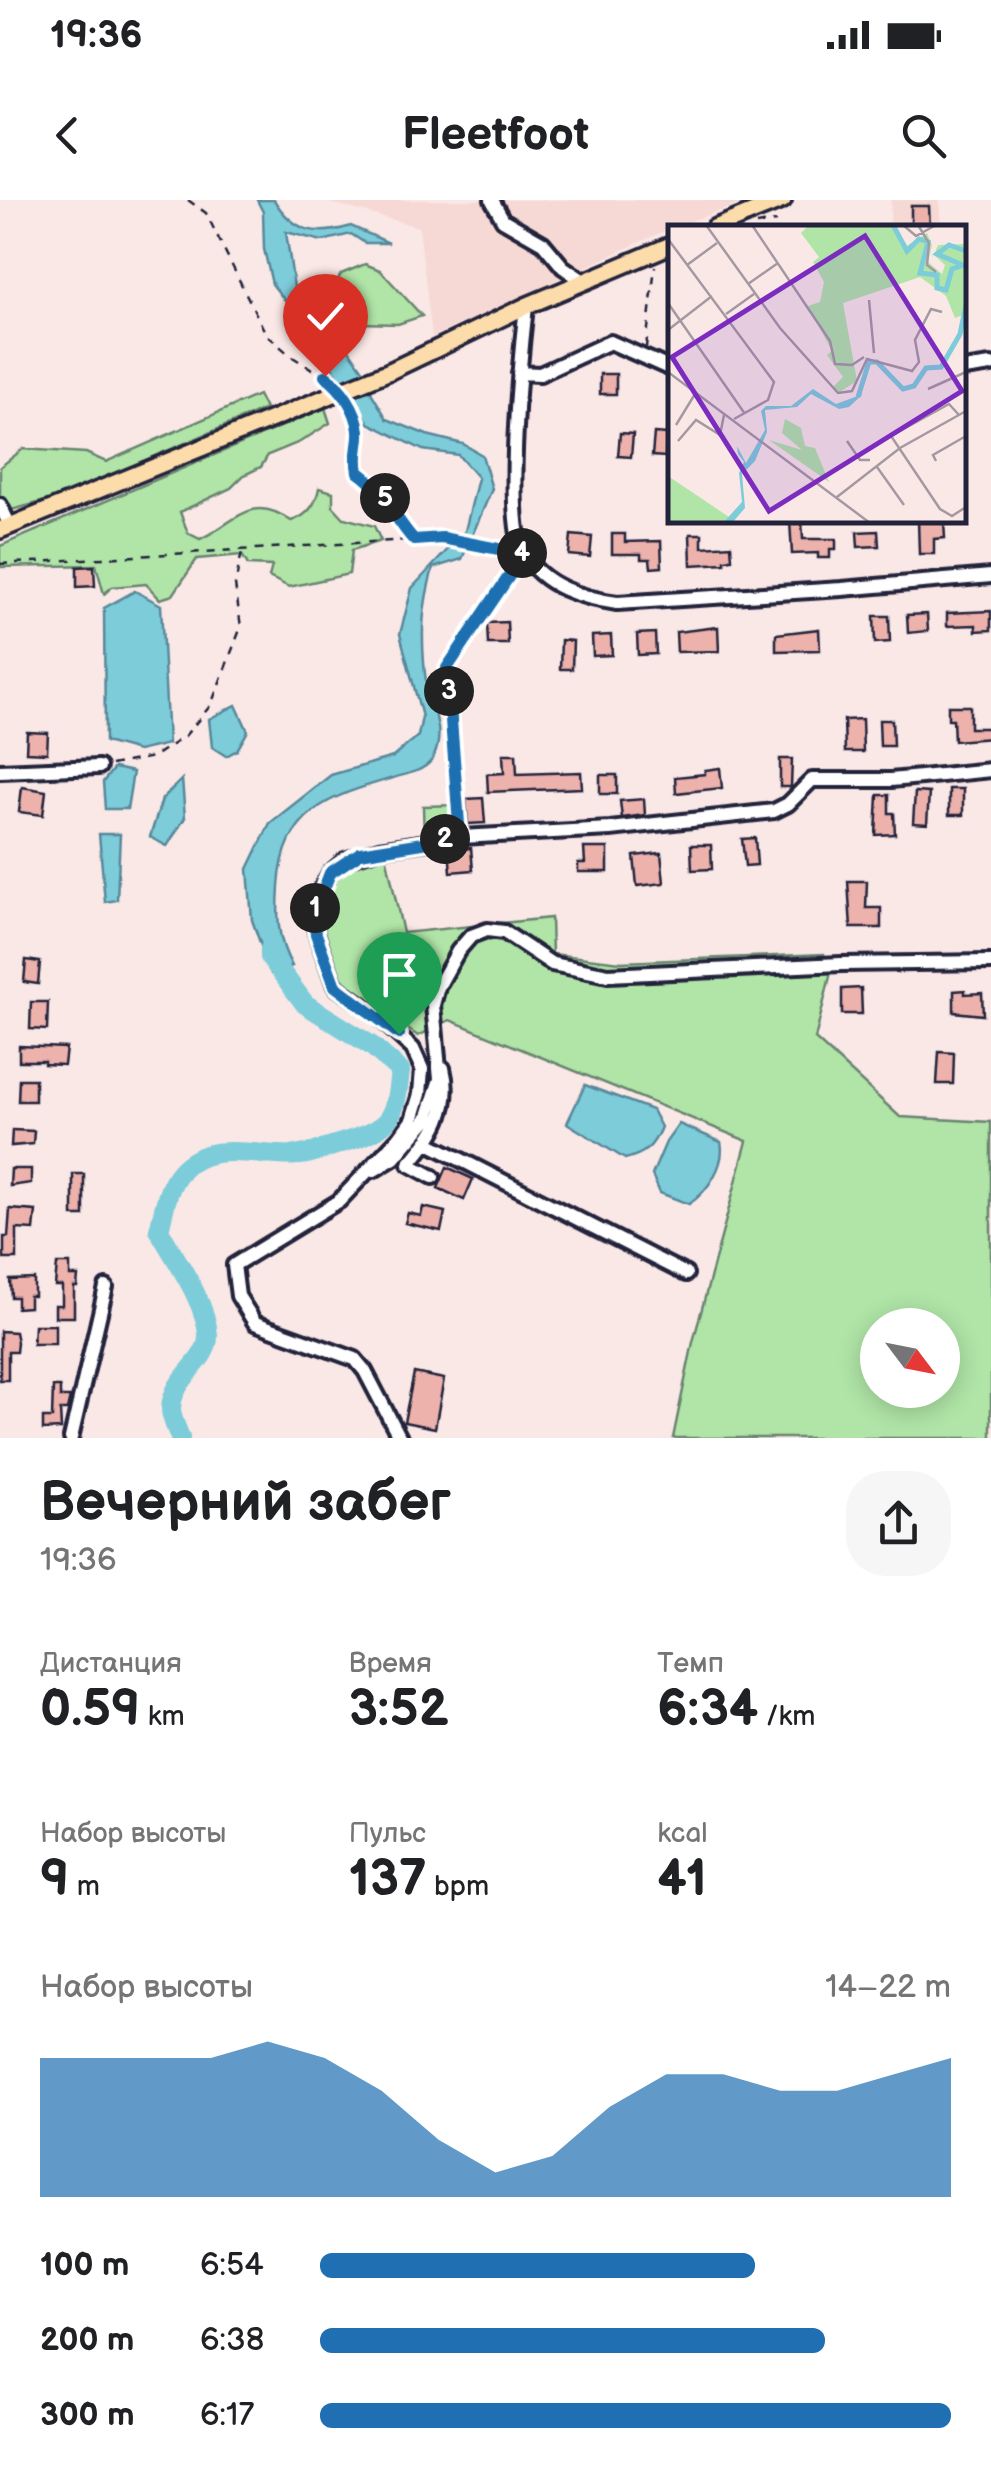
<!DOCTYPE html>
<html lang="ru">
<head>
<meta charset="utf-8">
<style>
	body { margin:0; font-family:"Balsamiq Sans",sans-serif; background:#f6f6f6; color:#202124; height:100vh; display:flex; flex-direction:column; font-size:38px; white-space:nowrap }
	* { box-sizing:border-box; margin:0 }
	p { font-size:32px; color:#757577 }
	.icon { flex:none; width:55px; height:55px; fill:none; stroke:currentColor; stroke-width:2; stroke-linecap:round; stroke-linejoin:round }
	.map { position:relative; height:1238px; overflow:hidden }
	.panel { display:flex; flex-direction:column; background:#fff; flex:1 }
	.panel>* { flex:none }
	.needle { width:65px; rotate:122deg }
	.controls { position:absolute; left:860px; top:1108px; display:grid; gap:20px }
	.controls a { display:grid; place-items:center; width:100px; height:100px; border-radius:50%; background:#fff; box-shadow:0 5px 25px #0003; font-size:50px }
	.pin { position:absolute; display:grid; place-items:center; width:85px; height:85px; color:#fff; margin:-102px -42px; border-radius:50% 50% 50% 0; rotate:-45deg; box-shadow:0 0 10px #0007 }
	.pin .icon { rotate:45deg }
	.km { position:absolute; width:50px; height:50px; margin:-25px; border-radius:50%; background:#222; color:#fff; font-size:28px; line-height:50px; text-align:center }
	.round { display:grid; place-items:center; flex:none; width:105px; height:105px; border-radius:40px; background:#f6f6f6 }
	.summary { display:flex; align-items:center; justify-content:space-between; height:170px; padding:0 40px }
	h1 { font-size:55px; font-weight:700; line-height:75px }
	.stats { display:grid; grid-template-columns:repeat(3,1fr); gap:15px; height:170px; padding:10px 40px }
	.stats div { display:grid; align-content:center }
	.stats b { font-size:50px; font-weight:700 }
	.stats small { font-size:28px; font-weight:400 }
	.stats p { font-size:28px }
	.chart { height:280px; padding:20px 40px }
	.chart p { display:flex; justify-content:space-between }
	.chart svg { width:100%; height:180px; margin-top:10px; fill:#1f6fb2; opacity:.7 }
	ul { padding:0 40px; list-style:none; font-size:32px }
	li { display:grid; grid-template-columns:160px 120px 1fr; align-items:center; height:75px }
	li i { height:25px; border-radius:12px; background:#1f6fb2 }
	.status { display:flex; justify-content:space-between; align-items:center; height:70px; padding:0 50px; background:#fff; direction:ltr }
	.status svg { height:28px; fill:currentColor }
	header { display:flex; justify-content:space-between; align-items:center; height:130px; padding:0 40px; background:#fff; font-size:45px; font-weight:700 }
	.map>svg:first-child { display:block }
	.built { fill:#f6d8d4 }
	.green { fill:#b0e5a7; stroke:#698471; stroke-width:2.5; fill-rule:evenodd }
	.water { fill:#7dccda; stroke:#59889a; stroke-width:2.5 }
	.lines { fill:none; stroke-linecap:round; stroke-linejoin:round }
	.river { stroke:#7dccda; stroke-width:20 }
	.building { fill:#edb2ab; stroke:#22223b; stroke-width:2.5 }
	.minor-casing { stroke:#22223b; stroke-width:20 }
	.major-casing { stroke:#22223b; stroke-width:22 }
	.path { stroke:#22223b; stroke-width:2.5; stroke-dasharray:8 8; stroke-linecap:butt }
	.minor { stroke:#fff; stroke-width:12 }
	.major { stroke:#fddcac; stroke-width:15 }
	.major-bridge-casing { stroke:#22223b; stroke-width:22; stroke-linecap:butt }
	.major-bridge { stroke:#fddcac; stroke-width:15 }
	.route-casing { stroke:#fff; stroke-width:20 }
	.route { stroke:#1f6fb2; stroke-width:12 }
	.inset-river { fill:none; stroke:#7dccda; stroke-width:5 }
	.inset-road { fill:none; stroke:#a499a2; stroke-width:2.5 }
	.view { fill:#7b2cbf; fill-opacity:0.15; stroke:#7b2cbf; stroke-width:5 }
	.inset-edge { fill:none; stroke:#22223b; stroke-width:5 }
</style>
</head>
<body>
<div class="status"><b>19:36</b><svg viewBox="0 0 49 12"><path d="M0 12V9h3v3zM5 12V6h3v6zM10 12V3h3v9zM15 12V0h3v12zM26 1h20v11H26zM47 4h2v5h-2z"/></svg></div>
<header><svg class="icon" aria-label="back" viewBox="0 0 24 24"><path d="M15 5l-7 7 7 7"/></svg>Fleetfoot<svg class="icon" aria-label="search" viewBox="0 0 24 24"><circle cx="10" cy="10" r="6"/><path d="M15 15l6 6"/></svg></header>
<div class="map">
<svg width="991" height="1238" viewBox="0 0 991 1238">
	<rect width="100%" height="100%" fill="#fae8e6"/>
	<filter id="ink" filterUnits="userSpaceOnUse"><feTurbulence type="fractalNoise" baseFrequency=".01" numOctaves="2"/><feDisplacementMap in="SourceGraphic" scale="20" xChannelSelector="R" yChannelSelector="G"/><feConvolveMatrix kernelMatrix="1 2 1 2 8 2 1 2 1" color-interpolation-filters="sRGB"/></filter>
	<g filter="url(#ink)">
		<path class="built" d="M320 0H751L671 28 432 137 419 27Z
			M891 0H939L941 27H890Z"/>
		<path class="green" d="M365 64 380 70 422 116 398 124 361 123 357 135 343 128 328 98 341 74Z
			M258 195 265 209 57 298 0 313V267L23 249 86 253 106 262Z
			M325 208 330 223 300 242 268 255 261 267 244 275 231 288 180 312 188 333 200 339C236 323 250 292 291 321 308 316 316 305 319 288L333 292V306L344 318 374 326 381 341 352 350 349 374 289 387 269 377 272 366 248 365 242 355 197 359 173 395 160 399 146 384 112 387 104 394 96 365 0 367V346Z
			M457 605V640L424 642 423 606Z
			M386 655 403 733 551 718 552 754 621 762 824 754 831 772 815 839 900 917 991 922V1238H673L693 1142 747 941 450 820 418 836C355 793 322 783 318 700L348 662ZM878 1125H942V1190H878Z"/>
		<path class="water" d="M257 0H274C294 32 316 37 351 26L389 43H365L351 34 322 41 286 32 295 94 347 147 367 175 372 194 387 219 427 235 463 244 482 255 492 289 462 359 433 368C422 408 421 433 425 474 428 502 447 528 434 556 428 570 410 573 396 577 332 596 284 608 279 686 277 717 277 739 292 766L271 774 252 720 248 669 270 623 331 575 393 557 418 536 422 517 400 434 412 388 465 331 478 278 458 255 423 250 369 223 308 130 272 84 264 49 263 12Z
			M135 391 161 405 168 544 138 551 105 542 104 408Z
			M236 505 248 531 237 550 226 556 212 547 209 519Z
			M114 568 133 572 127 609H105L103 582Z
			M182 579 185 618 167 646 150 637 162 599Z
			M99 634H120L117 700 105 702Z
			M585 885 652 910 661 927C653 947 645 954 625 959L567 923Z
			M679 924 721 942C726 965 707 992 689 1004L660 993 652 975 666 942Z"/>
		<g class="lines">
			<path class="river" d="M180 1238C177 1229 171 1218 171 1209 172 1176 209 1163 208 1135 206 1102 175 1059 159 1030 164 1011 167 987 180 972 211 937 261 959 300 955 315 954 330 946 345 942 391 927 395 919 400 871L372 846 305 804 270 757V749"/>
		</g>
		<path class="building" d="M911 6H929L930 28H911Z
			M600 174H616V194H600Z
			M620 233 633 234 631 257 618 256Z
			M654 233 667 234 665 257 652 256Z
			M802 320 803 339H836V349H830V358H818V353L792 354 790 321Z
			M918 320 944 322 945 338 934 339V354H919Z
			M878 331 879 346 858 347 857 332Z
			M612 334H625V342L661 341 662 367 651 368 650 359H641V354H612Z
			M690 334H702V347L731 345 732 359 725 360V363L691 365Z
			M571 335 592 337 590 357 569 355Z
			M94 366 95 386 77 387V367Z
			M991 411V430L976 431V425L947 426V413Z
			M927 414 928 431 908 433 907 415Z
			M874 416H889L890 442 875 443Z
			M507 422 508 444H488L487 423Z
			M718 427 719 451 677 452 676 432Z
			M819 429 820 450 776 451V434Z
			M655 433 656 454 638 455 637 434Z
			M611 435 612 455 593 456 592 436Z
			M561 440 573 441 572 469H560Z
			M948 506H970V528H991V538L954 541 953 519H948Z
			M862 519 863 552H845L844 520Z
			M879 520H892L893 546H880Z
			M27 532 48 533 47 553 26 552Z
			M503 554H516L517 574 581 572 582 588 488 592 487 574 504 573Z
			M780 559H792L791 587H780Z
			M720 568 722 588 676 593 675 577 705 574V570Z
			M600 575H617V594H600Z
			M22 587 46 591 43 615 19 612Z
			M949 589H963V615H949Z
			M915 592 929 593 927 624 913 623Z
			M878 595H889V613H894L895 634 876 635Z
			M483 598 485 623 468 624 466 599Z
			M644 599 645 615 622 618 620 601Z
			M755 638 757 665 745 666 742 639Z
			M691 645H711L712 669 692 670Z
			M471 648 473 670 451 672 449 650Z
			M584 648H608V672H578V663H585Z
			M661 653 664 683 637 686 634 656Z
			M848 681H867L866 708H881V728H851Z
			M26 760 40 762 38 784 24 782Z
			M861 788 862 814H842V789Z
			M965 790V794L982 793 983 815 954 812V791Z
			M31 802H48L47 830 30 829Z
			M19 846 66 848 64 865 44 864V861H19Z
			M939 852 954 853 953 884H937Z
			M19 879H35V901H18Z
			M12 930 34 931 33 944 11 946Z
			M447 967 473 979 464 1000 438 988Z
			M11 969H31V983L10 986Z
			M73 974H84V1016H73Z
			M423 1007 445 1012 441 1031 405 1023 408 1013 421 1016Z
			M10 1009 36 1011 34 1030 17 1029V1059H4V1037H8Z
			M57 1064H70V1076H78L77 1087H74V1117H55V1105H62V1086H55Z
			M34 1079V1096H29V1107L17 1108V1097H11L10 1080Z
			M34 1125H55V1144H33Z
			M0 1131 15 1132 17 1142 16 1152H8V1180H0Z
			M414 1173 444 1179 435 1228 404 1222Z
			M53 1187H60V1197H70L67 1210H60L61 1229 43 1230V1218H52Z"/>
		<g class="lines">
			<defs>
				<path id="minor" d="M492 0 503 20 543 43 563 67 585 82
					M526 106C521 151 504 321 524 354 543 387 583 398 617 403L842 389 991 376
					M964 169 991 165
					M519 173 540 174 610 142 671 169
					M0 305 10 326
					M0 571 99 567
					M428 943 686 1074
					M374 970 394 958 427 919 440 879 433 805 438 787 458 751 471 736 487 730 504 732 552 764 608 775 841 764 991 762
					M433 977 409 964C434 936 453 907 443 868
					M71 1238 106 1087
					M400 1238 365 1171 355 1159 255 1123 238 1096 234 1065 339 1001 399 938 412 920 420 894 422 869 413 849 374 813 335 786 316 733 314 714 319 693 330 673 345 660 379 649 461 637 610 629 774 611 788 604 812 580H891L991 570"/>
				<path id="major" d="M714 28 783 0
					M390 171 526 106 671 45
					M0 330 324 198"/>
			</defs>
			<use href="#minor" class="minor-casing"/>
			<use href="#major" class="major-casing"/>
			<path class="path" d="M188 0 206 13 266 134 291 156 333 182
				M756 25 776 22
				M646 147 655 66
				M348 200 359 232 354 252 358 272C384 289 392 316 412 339
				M0 364 441 338 511 352
				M111 565 153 557 184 537 211 505 241 427 235 385 242 352
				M460 628 447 467 517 362"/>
			<use href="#minor" class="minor"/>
			<use href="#major" class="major"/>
			<defs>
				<path id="major-bridge" d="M324 198 390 171"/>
			</defs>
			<use href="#major-bridge" class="major-bridge-casing"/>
			<use href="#major-bridge" class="major-bridge"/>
		</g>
	</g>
	<g class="lines" filter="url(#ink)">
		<defs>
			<path id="route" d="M325 176C342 188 357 210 359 231 360 246 354 252 358 272 384 290 393 317 414 340L442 338 524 354 447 468 460 637 360 653 330 673 314 714 316 734 335 786 399 834"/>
		</defs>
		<use href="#route" class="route-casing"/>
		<use href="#route" class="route"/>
	</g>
	<g transform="translate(668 25)">
		<rect width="298" height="298" fill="#fae8e6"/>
		<path d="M141 0H228L237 22 259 8 264 20 260 37 274 49 277 40 266 30 270 20 297 19V118L295 90 287 93 278 71 252 52 175 78 189 156 170 168 165 162 175 152 159 130 164 126 140 81 152 77 156 57 145 37 151 32 133 8ZM117 194 133 203 137 221 147 223 161 257 101 215 134 225 114 208ZM0 251 61 292 55 298 2 297Z" fill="#b0e5a7"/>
		<path d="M145 164 168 179 195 169 181 182 171 184 143 169 129 182 97 185 99 207 87 236 74 249 77 283 65 297 55 298 74 277 71 248 76 237 70 229 69 221 78 238 97 205 93 186 98 181H123Z" fill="#7dccda"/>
		<path class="inset-river" d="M225 0 239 26 251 14 260 17 252 48 269 50V63L278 65 284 44 296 40M297 41 269 29 281 20 298 26M190 172 201 137H209L235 164 246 161 258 143 273 142 292 109 298 80"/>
		<path class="inset-road" d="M38 0 112 103 170 168 184 166 199 134 244 146 251 137 247 115 263 84 274 87M84 0 162 116 167 139 184 140 196 132M235 0 248 11 268 0M250 0 261 18 259 40 268 47M0 14 106 157 100 175 66 194M19 40 49 18M80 59 110 38M201 75 206 128M0 78 77 189M58 89 86 69M0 105 44 71M0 147 202 298M260 164 298 147M291 190 281 179 223 211 272 284 284 291 298 282M8 200 27 169M10 216 28 195 52 210 56 190M179 216 192 235H202M268 236 265 230 298 211M209 242 236 280M169 272 232 223 298 186"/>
		<path class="view" d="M197 11 294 166 101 286 4 132Z"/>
		<rect width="298" height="298" class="inset-edge"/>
	</g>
</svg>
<div class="controls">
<a><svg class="needle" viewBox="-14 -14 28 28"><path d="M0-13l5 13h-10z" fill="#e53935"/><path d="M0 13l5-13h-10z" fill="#757577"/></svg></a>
</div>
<div class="pin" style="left:399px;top:834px;background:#1e9e55"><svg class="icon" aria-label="arrive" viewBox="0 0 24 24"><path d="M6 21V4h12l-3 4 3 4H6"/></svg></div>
<div class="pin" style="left:325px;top:176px;background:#d93025"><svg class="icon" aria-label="check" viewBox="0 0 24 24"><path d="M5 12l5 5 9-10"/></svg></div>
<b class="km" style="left:315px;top:708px">1</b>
<b class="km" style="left:445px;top:639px">2</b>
<b class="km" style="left:449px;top:491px">3</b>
<b class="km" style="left:522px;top:353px">4</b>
<b class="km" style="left:385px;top:298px">5</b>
</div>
<section class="panel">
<div class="summary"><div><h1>Вечерний забег</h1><p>19:36</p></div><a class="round"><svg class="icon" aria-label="share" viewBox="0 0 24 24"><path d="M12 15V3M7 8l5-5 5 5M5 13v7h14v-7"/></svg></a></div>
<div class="stats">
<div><p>Дистанция</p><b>0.59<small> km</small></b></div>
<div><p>Время</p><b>3:52</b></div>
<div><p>Темп</p><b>6:34<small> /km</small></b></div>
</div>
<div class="stats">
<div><p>Набор высоты</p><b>9<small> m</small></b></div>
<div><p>Пульс</p><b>137<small> bpm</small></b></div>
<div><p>kcal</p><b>41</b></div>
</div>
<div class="chart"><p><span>Набор высоты</span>14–22 m</p>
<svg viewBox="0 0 160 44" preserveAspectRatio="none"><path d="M0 44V10L10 10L20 10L30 10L40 6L50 10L60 18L70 30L80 38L90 34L100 22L110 14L120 14L130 18L140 18L150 14L160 10V44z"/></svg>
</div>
<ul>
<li><b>100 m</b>6:54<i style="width:69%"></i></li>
<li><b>200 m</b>6:38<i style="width:80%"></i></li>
<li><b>300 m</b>6:17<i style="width:100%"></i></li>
</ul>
</section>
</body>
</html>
